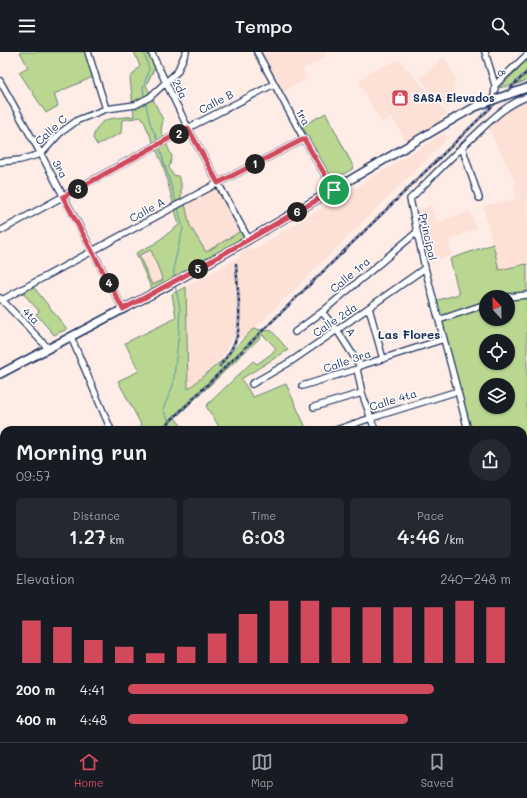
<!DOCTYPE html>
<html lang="en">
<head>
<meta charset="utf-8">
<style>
	body { margin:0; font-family:Mali,sans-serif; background:#242831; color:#f1f3f6; height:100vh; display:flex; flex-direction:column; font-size:15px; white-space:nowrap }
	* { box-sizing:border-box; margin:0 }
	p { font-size:13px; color:#9ea1a6 }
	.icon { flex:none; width:22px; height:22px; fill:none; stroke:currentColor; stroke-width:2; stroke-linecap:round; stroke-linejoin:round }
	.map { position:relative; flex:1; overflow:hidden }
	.details { position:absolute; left:0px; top:374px; width:527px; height:316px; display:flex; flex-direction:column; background:#171b24; border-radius:12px 12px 0 0; box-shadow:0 1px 3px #0004 }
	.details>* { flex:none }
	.needle { width:26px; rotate:338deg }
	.buttons { position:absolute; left:479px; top:238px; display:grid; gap:8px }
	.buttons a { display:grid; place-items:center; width:36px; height:36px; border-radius:50%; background:#171b24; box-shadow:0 1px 3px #0004; font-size:20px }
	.pin { position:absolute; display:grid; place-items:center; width:34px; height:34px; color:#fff; margin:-17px; border:2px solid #fff; border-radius:50%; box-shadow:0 1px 4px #0007 }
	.km { position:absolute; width:20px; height:20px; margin:-10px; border-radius:50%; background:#222; color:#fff; font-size:11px; line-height:20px; text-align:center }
	.round { display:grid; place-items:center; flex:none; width:42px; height:42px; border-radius:21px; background:#242831 }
	.overview { display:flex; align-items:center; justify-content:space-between; height:68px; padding:0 16px }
	h1 { font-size:22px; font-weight:600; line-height:30px }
	.metrics { display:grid; grid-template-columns:repeat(3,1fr); gap:6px; height:68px; padding:4px 16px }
	.metrics div { display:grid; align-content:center; border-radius:6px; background:#242831; text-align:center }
	.metrics b { font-size:20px; font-weight:600 }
	.metrics small { font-size:11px; font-weight:400 }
	.metrics p { font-size:11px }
	.chart { height:112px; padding:8px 16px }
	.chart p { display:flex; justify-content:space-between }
	.chart svg { width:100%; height:72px; margin-top:4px; stroke:#d1495b; stroke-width:6 }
	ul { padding:0 16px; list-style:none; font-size:13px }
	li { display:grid; grid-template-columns:64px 48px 1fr; align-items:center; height:30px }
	li i { height:10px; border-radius:5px; background:#d1495b }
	header { display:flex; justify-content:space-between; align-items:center; height:52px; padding:0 16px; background:#171b24; font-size:18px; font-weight:600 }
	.tab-bar { display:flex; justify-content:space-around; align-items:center; height:56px; border-top:1px solid #363941; background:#171b24; font-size:11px; color:#9ea1a6 }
	.tab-bar a { display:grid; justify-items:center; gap:2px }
	.tab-bar .on { color:#d1495b }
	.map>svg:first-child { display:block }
	.built { fill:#fde0d6 }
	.green { fill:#b9d790; stroke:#6a8377; fill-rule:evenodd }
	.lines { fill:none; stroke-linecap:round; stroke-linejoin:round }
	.stream { stroke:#5c94ac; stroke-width:1 }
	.minor-casing { stroke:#1b2f5e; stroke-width:8 }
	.major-casing { stroke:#1b2f5e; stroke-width:10 }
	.minor { stroke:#fff; stroke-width:5.5 }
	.major { stroke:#fff; stroke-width:7 }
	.rail-casing { stroke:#1b2f5e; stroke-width:2.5 }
	.rail { stroke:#fff; stroke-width:1; stroke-dasharray:3; stroke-linecap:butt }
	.major-bridge-casing { stroke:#1b2f5e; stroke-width:10; stroke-linecap:butt }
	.major-bridge { stroke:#fff; stroke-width:7 }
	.route-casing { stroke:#fff; stroke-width:8 }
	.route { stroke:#d1495b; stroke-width:5 }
	.labels { text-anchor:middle; stroke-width:3; stroke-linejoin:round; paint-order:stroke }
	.street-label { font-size:11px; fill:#1b2f5e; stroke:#fff }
	.poi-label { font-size:11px; font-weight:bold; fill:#1b2f5e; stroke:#fff; text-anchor:start }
	.neighbourhood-label { font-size:12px; font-weight:bold; fill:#1b2f5e; stroke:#fff }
</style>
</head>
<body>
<header><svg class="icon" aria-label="menu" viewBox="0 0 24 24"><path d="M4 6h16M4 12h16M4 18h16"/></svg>Tempo<svg class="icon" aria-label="search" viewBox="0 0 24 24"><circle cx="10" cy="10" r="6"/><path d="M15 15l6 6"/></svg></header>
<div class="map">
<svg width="527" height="690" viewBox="0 0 527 690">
	<rect width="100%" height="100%" fill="#feede7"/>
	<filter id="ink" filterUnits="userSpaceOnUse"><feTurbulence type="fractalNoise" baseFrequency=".025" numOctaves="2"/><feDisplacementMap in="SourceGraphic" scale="8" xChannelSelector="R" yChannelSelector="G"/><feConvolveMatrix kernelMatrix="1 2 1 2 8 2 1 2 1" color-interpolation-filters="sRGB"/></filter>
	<g filter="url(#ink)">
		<path class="built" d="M261 0H324L327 4 303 17 307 27 282 40Z
			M444 5 456 27 453 34 456 50 446 56 419 26Z
			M400 8 417 28 448 62 439 66 441 69 406 89 392 65 381 71 359 30 369 20Z
			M527 48V212L499 218 483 154 516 147 514 131H516L487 73 515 53Z
			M444 82 448 86 243 288 233 285 225 302 188 338 186 235 241 204 240 200 248 195 251 199Z
			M216 136 241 179 206 200 190 174 185 152Z
			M431 153 437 171 470 159 477 176 448 189 452 203 431 210 416 158Z
			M151 198 163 228 152 233 139 203Z
			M0 379 3 386H4V448L0 439Z
			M523 510H527V569L523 566Z"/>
		<path class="green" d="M20 0H85L93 25 54 42 58 54 46 61 19 20 28 15Z
			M134 0H148L155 15 146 33 163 68 161 79 172 105 169 116 173 123 178 124 181 131V149L218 130 248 184 152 238 136 201 154 192 179 173 163 113 142 65 122 68 121 81 97 93 93 86C99 63 114 67 134 64L130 26 140 14ZM216 136 241 179 206 200 190 174 185 152ZM151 198 163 228 152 233 139 203Z
			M527 8V27L524 30 499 36Z
			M326 61 354 116 333 128 302 74Z
			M493 192 499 218 527 212V399L523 400V378H469L435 249 459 242 450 207ZM486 245H508V267H486ZM486 289H508V311H486ZM486 333H508V355H486Z
			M32 233 67 277 54 283 36 262 39 259 21 239Z
			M186 235 188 337 226 305 253 277 272 279 288 298 241 327 253 345 286 332 307 378H221L206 354 253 309 257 312 271 302 276 296 263 283 175 366 185 378H144L118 329 139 319 125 291 176 266 172 242Z
			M527 419V510H523V420Z
			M0 439 4 448V677L0 673Z
			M523 566 527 569V690H309L306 686H523Z
			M95 686H228L220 690H98Z"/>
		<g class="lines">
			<path class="stream" d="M144 0 149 17 143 36 144 43
				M146 52 150 71 158 89
				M160 97 176 150
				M174 228V213L183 176 178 156
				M173 378 163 357 173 334 179 279 180 256 175 233
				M329 686 332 690"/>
			<defs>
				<path id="minor" d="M88 0 106 57
					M151 0 188 76 249 188
					M257 0 304 87 334 138
					M485 0 495 33 494 48
					M0 29 41 102 123 257
					M495 33 527 3
					M462 95 479 146
					M0 110 20 108 41 102 60 81 78 68 106 57 135 53 150 45 177 20 186 0
					M0 179 188 76 274 32
					M508 245 527 243
					M0 246 48 296
					M2 248 218 131 304 87
					M369 256 383 307
					M322 260 337 278 360 314
					M439 268 486 252
					M295 280 322 260 417 180
					M71 285 111 378
					M357 317 362 341 375 378
					M252 332 290 310 337 278 425 216
					M302 334 357 317 360 314 444 287
					M314 355 362 341
					M336 378 371 366 458 339
					M468 378 425 216 410 147C431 126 451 105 473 85 490 69 505 53 527 45
					M523 420 527 419
					M0 577 4 572
					M0 665 4 670
					M20 686 24 690
					M115 690 120 686"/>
				<path id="major" d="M507 43 527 36
					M0 322 169 233 229 199 457 65 475 55 496 47"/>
			</defs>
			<use href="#minor" class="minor-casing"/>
			<use href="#major" class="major-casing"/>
			<use href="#minor" class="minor"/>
			<use href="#major" class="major"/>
			<defs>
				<path id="rail" d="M220 314C227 305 234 295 237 284 242 265 237 232 236 212
					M161 378 527 20
					M0 533 4 529
					M0 571 4 566"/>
			</defs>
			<use href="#rail" class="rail-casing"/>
			<use href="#rail" class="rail"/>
			<defs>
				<path id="major-bridge" d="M496 47 507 43"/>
			</defs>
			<use href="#major-bridge" class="major-bridge-casing"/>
			<use href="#major-bridge" class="major-bridge"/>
		</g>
	</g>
	<g class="lines" filter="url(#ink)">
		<defs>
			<path id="route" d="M188 76 218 131 304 87 334 138C264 179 194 220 123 257L63 145Z"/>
		</defs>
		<use href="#route" class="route-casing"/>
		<use href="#route" class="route"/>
	</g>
	<defs>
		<symbol id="shop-square" viewBox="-11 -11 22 22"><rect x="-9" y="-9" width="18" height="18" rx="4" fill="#d1495b" stroke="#fff"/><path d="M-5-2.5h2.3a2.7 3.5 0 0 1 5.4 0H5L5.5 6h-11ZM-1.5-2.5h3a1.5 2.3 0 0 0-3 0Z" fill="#fff"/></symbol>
	</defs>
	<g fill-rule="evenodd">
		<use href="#shop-square" x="390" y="36" width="20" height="20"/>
	</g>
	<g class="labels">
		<g class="street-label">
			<text transform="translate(502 21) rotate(75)" y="4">8</text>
			<text transform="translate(180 37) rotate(64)" y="4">2da</text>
			<text transform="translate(216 50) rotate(-28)" y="4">Calle B</text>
			<text transform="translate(303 65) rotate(61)" y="4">1ra</text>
			<text transform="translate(51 78) rotate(-42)" y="4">Calle C</text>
			<text transform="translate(60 117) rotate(62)" y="4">3ra</text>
			<text transform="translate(147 158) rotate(-29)" y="4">Calle A</text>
			<text transform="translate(428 185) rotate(77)" y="4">Principal</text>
			<text transform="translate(350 223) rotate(-40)" y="4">Calle 1ra</text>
			<text transform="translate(31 264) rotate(46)" y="4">4ta</text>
			<text transform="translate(335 268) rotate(-34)" y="4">Calle 2da</text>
			<text transform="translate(351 280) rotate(57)" y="4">A</text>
			<text transform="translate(347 309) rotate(-19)" y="4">Calle 3ra</text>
			<text transform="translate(393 348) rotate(-17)" y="4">Calle 4ta</text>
		</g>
		<g class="poi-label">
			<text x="413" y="50">SASA Elevados</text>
		</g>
		<g class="neighbourhood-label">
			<text x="409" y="287">Las Flores</text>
		</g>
	</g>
</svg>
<div class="buttons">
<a><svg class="needle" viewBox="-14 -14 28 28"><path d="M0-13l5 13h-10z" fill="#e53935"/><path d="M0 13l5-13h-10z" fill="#9ea1a6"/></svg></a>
<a><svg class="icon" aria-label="locate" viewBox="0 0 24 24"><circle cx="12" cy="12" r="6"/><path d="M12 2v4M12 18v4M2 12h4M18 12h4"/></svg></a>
<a><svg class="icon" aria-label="layers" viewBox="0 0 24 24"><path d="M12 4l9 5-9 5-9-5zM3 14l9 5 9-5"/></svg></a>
</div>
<div class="pin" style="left:334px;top:138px;background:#1e9e55"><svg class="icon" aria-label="arrive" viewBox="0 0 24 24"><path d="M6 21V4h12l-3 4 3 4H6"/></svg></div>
<b class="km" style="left:255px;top:112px">1</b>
<b class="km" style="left:179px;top:82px">2</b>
<b class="km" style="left:78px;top:137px">3</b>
<b class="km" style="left:109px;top:231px">4</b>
<b class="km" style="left:198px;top:217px">5</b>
<b class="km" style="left:297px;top:160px">6</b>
<section class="details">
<div class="overview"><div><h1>Morning run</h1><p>09:57</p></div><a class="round"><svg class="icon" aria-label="share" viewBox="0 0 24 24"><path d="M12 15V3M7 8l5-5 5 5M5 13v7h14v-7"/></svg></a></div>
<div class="metrics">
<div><p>Distance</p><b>1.27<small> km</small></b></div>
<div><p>Time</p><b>6:03</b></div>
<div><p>Pace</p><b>4:46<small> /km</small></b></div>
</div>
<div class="chart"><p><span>Elevation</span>240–248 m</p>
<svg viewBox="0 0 160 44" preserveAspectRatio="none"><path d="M5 44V18M15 44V22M25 44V30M35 44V34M45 44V38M55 44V34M65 44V26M75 44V14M85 44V6M95 44V6M105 44V10M115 44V10M125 44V10M135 44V10M145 44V6M155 44V10"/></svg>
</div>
<ul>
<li><b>200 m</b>4:41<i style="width:80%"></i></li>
<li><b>400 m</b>4:48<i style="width:73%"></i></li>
</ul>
</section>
</div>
<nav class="tab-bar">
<a class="on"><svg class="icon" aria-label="home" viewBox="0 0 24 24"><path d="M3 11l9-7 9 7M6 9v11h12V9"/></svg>Home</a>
<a><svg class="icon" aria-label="map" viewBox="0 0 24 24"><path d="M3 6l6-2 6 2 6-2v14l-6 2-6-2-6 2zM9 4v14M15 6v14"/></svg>Map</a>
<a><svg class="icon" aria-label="saved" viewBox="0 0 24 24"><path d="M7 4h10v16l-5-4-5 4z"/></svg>Saved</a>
</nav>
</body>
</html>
